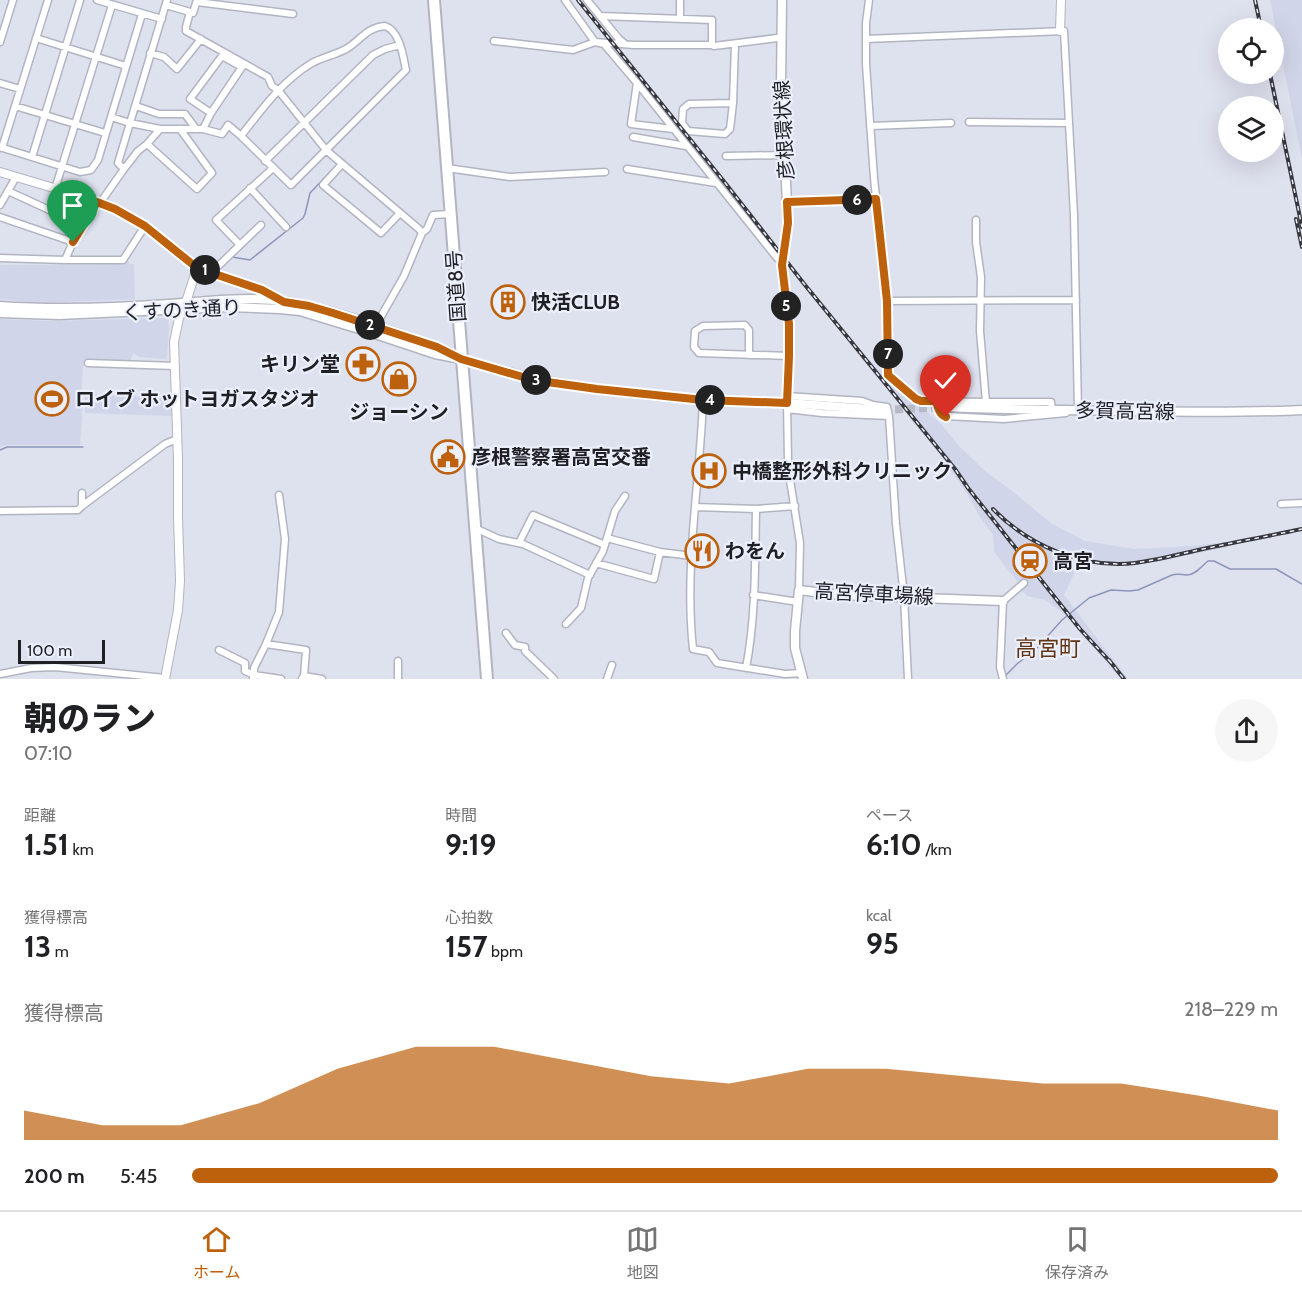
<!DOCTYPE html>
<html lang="ja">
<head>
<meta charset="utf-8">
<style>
	body { margin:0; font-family:Cabin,"Noto Sans JP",sans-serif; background:#f6f6f6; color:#202124; height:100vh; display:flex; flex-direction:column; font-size:22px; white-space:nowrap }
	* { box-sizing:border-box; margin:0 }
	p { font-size:20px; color:#757577 }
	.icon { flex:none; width:33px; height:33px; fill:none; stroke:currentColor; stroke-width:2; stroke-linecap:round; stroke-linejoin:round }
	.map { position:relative; height:679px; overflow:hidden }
	.details { display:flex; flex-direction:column; background:#fff; flex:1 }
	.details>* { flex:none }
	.fabs { position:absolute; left:1218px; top:18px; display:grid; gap:12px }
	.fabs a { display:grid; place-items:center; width:66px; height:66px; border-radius:50%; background:#fff; box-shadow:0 6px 24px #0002; font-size:30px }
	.scale { position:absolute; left:18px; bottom:15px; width:87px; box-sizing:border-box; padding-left:6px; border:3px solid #1f2024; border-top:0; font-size:16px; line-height:21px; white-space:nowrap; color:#1f2024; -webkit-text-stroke:4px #ebeffc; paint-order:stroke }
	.pin { position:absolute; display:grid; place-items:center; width:51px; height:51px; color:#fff; margin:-62px -26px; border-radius:50% 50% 50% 0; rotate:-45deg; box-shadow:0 0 6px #0007 }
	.pin .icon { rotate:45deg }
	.km { position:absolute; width:30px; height:30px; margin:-15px; border-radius:50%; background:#222; color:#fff; font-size:16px; line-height:30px; text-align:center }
	.round { display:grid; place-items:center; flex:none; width:63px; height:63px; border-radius:32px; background:#f6f6f6 }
	.overview { display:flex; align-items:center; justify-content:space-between; height:102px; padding:0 24px }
	h1 { font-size:33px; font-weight:800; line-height:45px }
	.figures { display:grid; grid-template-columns:repeat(3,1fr); gap:9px; height:102px; padding:6px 24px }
	.figures div { display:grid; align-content:center }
	.figures b { font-size:30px; font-weight:800 }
	.figures small { font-size:16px; font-weight:400 }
	.figures p { font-size:16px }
	.chart { height:168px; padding:12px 24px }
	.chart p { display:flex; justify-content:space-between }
	.chart svg { width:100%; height:108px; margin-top:6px; fill:#bd610c; opacity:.7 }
	ul { padding:0 24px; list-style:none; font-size:20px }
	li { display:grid; grid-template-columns:96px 72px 1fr; align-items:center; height:45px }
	li i { height:15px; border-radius:8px; background:#bd610c }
	.dock { display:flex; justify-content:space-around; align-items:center; height:84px; border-top:2px solid #e0e0e0; background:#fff; font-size:16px; color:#757577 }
	.dock a { display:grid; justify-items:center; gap:3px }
	.dock .selected { color:#bd610c }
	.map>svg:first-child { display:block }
	.built { fill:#d0d5e9 }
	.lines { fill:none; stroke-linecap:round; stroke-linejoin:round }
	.stream { stroke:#8d96ba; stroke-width:1.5 }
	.secondary-tunnel { stroke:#b8bac6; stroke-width:8; stroke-dasharray:8 4; stroke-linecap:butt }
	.minor-casing { stroke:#b2b5c1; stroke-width:9 }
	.tertiary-casing { stroke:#b2b5c1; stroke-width:10 }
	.secondary-casing { stroke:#b2b5c1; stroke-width:11 }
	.trunk-casing { stroke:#b2b5c1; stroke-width:14 }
	.minor { stroke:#fff; stroke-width:6 }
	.tertiary { stroke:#fff; stroke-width:8 }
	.secondary { stroke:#fff; stroke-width:8 }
	.trunk { stroke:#fff; stroke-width:10 }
	.rail-casing { stroke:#37383d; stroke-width:4 }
	.rail { stroke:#ebeffc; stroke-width:1.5; stroke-dasharray:4.5; stroke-linecap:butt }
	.route-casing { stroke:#fff; stroke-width:12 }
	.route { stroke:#bd610c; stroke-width:8 }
	.labels { text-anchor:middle; stroke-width:4.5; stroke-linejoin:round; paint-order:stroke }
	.street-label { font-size:20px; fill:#1f2024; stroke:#ebeffc }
	.poi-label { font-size:20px; font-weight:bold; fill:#1f2024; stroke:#ebeffc; text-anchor:start }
	.quarter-label { font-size:22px; fill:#623513; stroke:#ebeffc }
</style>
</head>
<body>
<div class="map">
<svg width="1302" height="679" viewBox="0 0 1302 679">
	<rect width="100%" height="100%" fill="#dee1ee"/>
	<path class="built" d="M1270 0H1302V159Z
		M127 261 130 264H134L135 299 38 303 0 299V265L125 264Z
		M168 318 169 329 167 357 166 359 139 357 133 353 130 362 90 360H85L83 362 81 401 82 417 80 445H6L0 447V319L49 321Z
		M873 363 895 385 941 424 959 446 986 472 1011 490 1052 524 1085 541 1135 549 1194 546 1224 542 1226 547 1161 561 1135 565 1115 566 1080 561 1064 595 1128 679H1121L1061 611 1045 600 1027 596 1019 588 1017 581 994 552 993 535 980 517 966 492 940 455 868 366Z
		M85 394 173 398V416L85 413Z"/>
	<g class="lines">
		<path class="stream" d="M232 257 250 260 303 218 305 214 310 193 334 168
			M0 450 7 447H83
			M1005 676 1017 664 1036 649 1062 620 1089 598 1111 590 1129 591 1138 590 1172 575C1178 573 1181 575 1187 575 1195 575 1202 566 1208 561H1214L1230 569H1276L1302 584"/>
		<path class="secondary-tunnel" d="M883 410 947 407"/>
		<defs>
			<path id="minor" d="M97 0 162 19
				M167 0 118 163 124 169 138 151 147 144 197 189 212 173 180 129
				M197 0 193 13 190 12 186 27V31L268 77 272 86 278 90 326 150 419 229 422 233 404 276 375 327
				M565 0 595 42 604 44 637 83 777 258 783 261
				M587 0 619 39 624 43
				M680 0V19
				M869 0 866 23V64L870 122 874 178 887 301
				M197 2 293 14
				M166 5 190 12
				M600 16 712 20V45
				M385 26C400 31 403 56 406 70L291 185 241 136C262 109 282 81 312 63 323 57 335 55 346 49 360 41 367 27 385 26Z
				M36 38 126 66
				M866 39 1064 31 1074 215 1078 410
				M494 41 573 50 595 42 634 45H712L714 46 777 38H781
				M0 42 13 0
				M150 53 164 57 177 69 201 39
				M0 83 20 89
				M637 83 631 124 673 129
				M733 103 689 104 683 109 682 123 688 131 725 134 730 129 733 103 735 44
				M15 106 105 133
				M136 106 159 114H185L196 129
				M111 117 130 123 160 129H203L211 113 190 99 222 56 242 67 211 113
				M969 122 1069 123
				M870 126 951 123
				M203 129 222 134 228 125 241 136
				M633 137 686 146
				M147 144 160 129
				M0 147 80 172 91 170 98 160 142 14
				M2 148 48 0
				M726 156 784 155
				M32 157 80 0
				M265 161 373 55 385 49 400 45
				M342 164 323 185 381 233 400 213
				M447 168 510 177 605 172
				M627 169 716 183
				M250 188 286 227
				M55 189 112 5
				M8 191 82 225
				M787 202 876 199
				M100 203 124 169
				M0 205 16 177
				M0 217 73 242 97 202
				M976 220V242L981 277 980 331 986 402 921 401 902 389 888 375 887 301 1076 300
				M261 225 240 245 216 220 273 168
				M422 233 427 229 433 215 450 214
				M73 242 65 260H123L145 226
				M0 258 65 260
				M211 273 240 245
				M749 355V330L745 325 703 326 695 331 694 347 699 353 789 356
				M88 363 175 366
				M787 396 862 401 873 405 887 407 889 416 896 524 904 596 908 679
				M703 400C700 482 684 566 693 649L709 652 717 663 785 674 802 673
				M936 401C938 408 939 414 946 416L1004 419 1066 413
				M986 402H1051L1052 411
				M787 403 788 460 790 480 800 543 799 590
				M787 409 822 413 889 416
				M1281 504 1302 503
				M82 506 165 444 177 439
				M695 507 756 509 795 506
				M0 511 78 510 82 506V493
				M475 528 499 539 523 544 590 575
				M519 543 533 515 605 545
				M660 552 692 556
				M596 563 654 579 660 552 607 538
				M753 595 798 602
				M566 624 581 608 588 578 603 551 615 511 625 496
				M506 633 515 645 525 647V651L554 679
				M266 644 279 612 285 539 279 495
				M219 650 245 663V671L254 675 253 678
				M746 668C756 616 755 562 756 509
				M0 674 31 668 55 667 165 678
				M304 676 322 679
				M281 679 254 675V668L266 644 306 650 304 676 302 679
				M398 679V661
				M607 679 612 665
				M1003 679 1000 667 1003 601 1024 583"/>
			<path id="tertiary" d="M1060 31 1061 0
				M0 172 67 192 115 209 145 226 197 268 262 290 282 300
				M165 679 178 610 180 581 178 517V459L174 342 179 318 186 302 197 268"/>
			<path id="secondary" d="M782 0 781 84 788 223 782 265 789 324V356L787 403
				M0 306C56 310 113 308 169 304 196 302 224 299 252 299 313 299 379 328 437 347L450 353
				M0 313 59 315 229 307 280 309 300 311 372 333 435 354 461 359 533 379 597 389 650 395 703 400 787 403 883 410
				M947 407C1006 410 1064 410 1122 411 1182 412 1242 413 1302 410
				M803 679 795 648V631L799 590 840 595 1003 601"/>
			<path id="trunk" d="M434 0 487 679"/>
		</defs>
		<use href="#minor" class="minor-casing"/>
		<use href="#tertiary" class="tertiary-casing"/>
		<use href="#secondary" class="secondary-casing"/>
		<use href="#trunk" class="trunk-casing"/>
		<use href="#minor" class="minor"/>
		<use href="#tertiary" class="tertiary"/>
		<use href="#secondary" class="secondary"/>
		<use href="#trunk" class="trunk"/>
		<defs>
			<path id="rail" d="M578 0 726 184 805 285 955 469 968 488 1080 629 1114 666
				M1255 0 1261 28
				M1270 74 1302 227
				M1296 219 1302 247
				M993 509C1029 546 1083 569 1135 563 1158 560 1180 554 1203 549 1236 542 1269 536 1302 529
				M1109 660 1124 679"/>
		</defs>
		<use href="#rail" class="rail-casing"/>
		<use href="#rail" class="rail"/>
	</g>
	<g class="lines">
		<defs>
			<path id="route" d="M73 242 97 202 115 209 145 226 197 268 262 290 284 302 309 306 333 313 437 347 461 359 533 380 597 389 703 400 787 403 789 356V324L782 265 788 223 787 202 876 199 887 301 888 375 916 399 921 401H936C938 408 939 414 946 417"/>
		</defs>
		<use href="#route" class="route-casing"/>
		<use href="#route" class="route"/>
	</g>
	<defs>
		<symbol id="building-ring" viewBox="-11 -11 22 22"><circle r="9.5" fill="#ebeffc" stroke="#bd610c" stroke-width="1.5"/><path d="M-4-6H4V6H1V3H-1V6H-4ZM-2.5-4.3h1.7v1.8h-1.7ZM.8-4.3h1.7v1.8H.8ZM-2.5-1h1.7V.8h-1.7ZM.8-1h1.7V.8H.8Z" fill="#bd610c"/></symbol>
		<symbol id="pharmacy-ring" viewBox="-11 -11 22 22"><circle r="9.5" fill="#ebeffc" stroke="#bd610c" stroke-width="1.5"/><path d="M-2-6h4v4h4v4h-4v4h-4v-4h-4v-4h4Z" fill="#bd610c"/></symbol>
		<symbol id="shop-ring" viewBox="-11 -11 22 22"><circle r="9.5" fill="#ebeffc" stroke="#bd610c" stroke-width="1.5"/><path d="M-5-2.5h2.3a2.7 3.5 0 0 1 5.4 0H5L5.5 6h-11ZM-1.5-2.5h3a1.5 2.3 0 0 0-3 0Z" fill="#bd610c"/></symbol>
		<symbol id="stadium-ring" viewBox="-11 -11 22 22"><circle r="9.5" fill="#ebeffc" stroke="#bd610c" stroke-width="1.5"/><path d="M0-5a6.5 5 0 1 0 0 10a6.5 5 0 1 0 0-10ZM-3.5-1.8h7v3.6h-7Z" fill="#bd610c"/></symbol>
		<symbol id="civic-ring" viewBox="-11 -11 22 22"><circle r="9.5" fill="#ebeffc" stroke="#bd610c" stroke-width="1.5"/><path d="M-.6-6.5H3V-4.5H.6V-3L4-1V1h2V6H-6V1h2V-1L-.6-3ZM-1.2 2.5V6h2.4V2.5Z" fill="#bd610c"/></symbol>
		<symbol id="hospital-ring" viewBox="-11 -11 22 22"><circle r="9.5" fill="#ebeffc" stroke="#bd610c" stroke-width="1.5"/><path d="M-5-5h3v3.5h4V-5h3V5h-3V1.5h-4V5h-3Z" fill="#bd610c"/></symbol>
		<symbol id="restaurant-ring" viewBox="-11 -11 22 22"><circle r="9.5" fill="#ebeffc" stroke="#bd610c" stroke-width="1.5"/><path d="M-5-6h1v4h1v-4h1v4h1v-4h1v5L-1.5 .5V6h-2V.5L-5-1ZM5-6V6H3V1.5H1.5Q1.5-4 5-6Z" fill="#bd610c"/></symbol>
		<symbol id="station-ring" viewBox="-11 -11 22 22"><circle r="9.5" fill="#ebeffc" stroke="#bd610c" stroke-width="1.5"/><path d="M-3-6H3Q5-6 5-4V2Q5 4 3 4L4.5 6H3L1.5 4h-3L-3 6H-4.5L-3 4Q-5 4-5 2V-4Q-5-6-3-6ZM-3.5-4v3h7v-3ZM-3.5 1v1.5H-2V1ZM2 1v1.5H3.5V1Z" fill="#bd610c"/></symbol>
	</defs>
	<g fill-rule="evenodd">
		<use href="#building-ring" x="489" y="283" width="38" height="38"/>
		<use href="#pharmacy-ring" x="344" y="345" width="38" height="38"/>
		<use href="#shop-ring" x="380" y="360" width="38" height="38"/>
		<use href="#stadium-ring" x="33" y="380" width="38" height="38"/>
		<use href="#civic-ring" x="429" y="438" width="38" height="38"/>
		<use href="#hospital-ring" x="690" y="452" width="38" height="38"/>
		<use href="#restaurant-ring" x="683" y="532" width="38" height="38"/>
		<use href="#station-ring" x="1011" y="542" width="38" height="38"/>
	</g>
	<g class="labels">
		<g class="street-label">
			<text transform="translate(784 130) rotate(-93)" y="7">彦根環状線</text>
			<text transform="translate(456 286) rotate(-94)" y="7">国道8号</text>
			<text transform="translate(182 310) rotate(-3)" y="7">くすのき通り</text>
			<text transform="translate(1125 411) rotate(1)" y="7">多賀高宮線</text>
			<text transform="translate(874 594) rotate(3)" y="7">高宮停車場線</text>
		</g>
		<g class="poi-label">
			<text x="531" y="309">快活CLUB</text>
			<text x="340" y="371" text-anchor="end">キリン堂</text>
			<text x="75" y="406">ロイブ ホットヨガスタジオ</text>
			<text x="399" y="419" text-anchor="middle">ジョーシン</text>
			<text x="471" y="464">彦根警察署高宮交番</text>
			<text x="732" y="478">中橋整形外科クリニック</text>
			<text x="725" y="558">わをん</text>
			<text x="1053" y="568">高宮</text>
		</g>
		<g class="quarter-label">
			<text x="1048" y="656">高宮町</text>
		</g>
	</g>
</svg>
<div class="fabs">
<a><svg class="icon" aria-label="locate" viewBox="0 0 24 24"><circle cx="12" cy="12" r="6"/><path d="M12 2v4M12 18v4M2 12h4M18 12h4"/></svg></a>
<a><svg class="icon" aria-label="layers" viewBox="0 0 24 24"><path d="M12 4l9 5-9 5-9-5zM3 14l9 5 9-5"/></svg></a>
</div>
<div class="scale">100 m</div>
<div class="pin" style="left:73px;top:242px;background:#1e9e55"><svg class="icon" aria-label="arrive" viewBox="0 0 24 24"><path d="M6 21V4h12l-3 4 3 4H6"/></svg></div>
<div class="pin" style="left:946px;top:417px;background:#d93025"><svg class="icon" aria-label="check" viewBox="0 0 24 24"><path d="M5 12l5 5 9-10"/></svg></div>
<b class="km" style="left:205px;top:270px">1</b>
<b class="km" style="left:370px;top:325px">2</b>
<b class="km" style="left:536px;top:380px">3</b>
<b class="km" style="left:710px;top:400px">4</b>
<b class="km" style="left:786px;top:306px">5</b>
<b class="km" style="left:857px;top:200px">6</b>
<b class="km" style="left:888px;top:354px">7</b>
</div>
<section class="details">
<div class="overview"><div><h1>朝のラン</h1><p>07:10</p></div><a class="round"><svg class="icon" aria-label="share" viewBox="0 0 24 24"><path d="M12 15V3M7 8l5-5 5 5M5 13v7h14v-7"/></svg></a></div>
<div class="figures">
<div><p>距離</p><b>1.51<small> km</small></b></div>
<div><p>時間</p><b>9:19</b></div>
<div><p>ペース</p><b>6:10<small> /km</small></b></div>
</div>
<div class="figures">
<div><p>獲得標高</p><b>13<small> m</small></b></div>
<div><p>心拍数</p><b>157<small> bpm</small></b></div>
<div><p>kcal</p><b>95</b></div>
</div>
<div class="chart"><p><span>獲得標高</span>218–229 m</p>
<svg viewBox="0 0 160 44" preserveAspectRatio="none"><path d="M0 44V32L10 38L20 38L30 29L40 15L50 6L60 6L70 12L80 18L90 21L100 15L110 15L120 18L130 21L140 21L150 26L160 32V44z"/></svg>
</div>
<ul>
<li><b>200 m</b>5:45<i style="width:100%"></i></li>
</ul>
</section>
<nav class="dock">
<a class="selected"><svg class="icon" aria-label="home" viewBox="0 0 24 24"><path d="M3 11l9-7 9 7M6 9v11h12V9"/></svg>ホーム</a>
<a><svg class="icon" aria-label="map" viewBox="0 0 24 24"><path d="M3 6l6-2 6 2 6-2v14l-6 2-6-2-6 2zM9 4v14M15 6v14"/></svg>地図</a>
<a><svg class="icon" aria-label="saved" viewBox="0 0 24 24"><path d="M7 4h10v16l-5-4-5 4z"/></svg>保存済み</a>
</nav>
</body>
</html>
